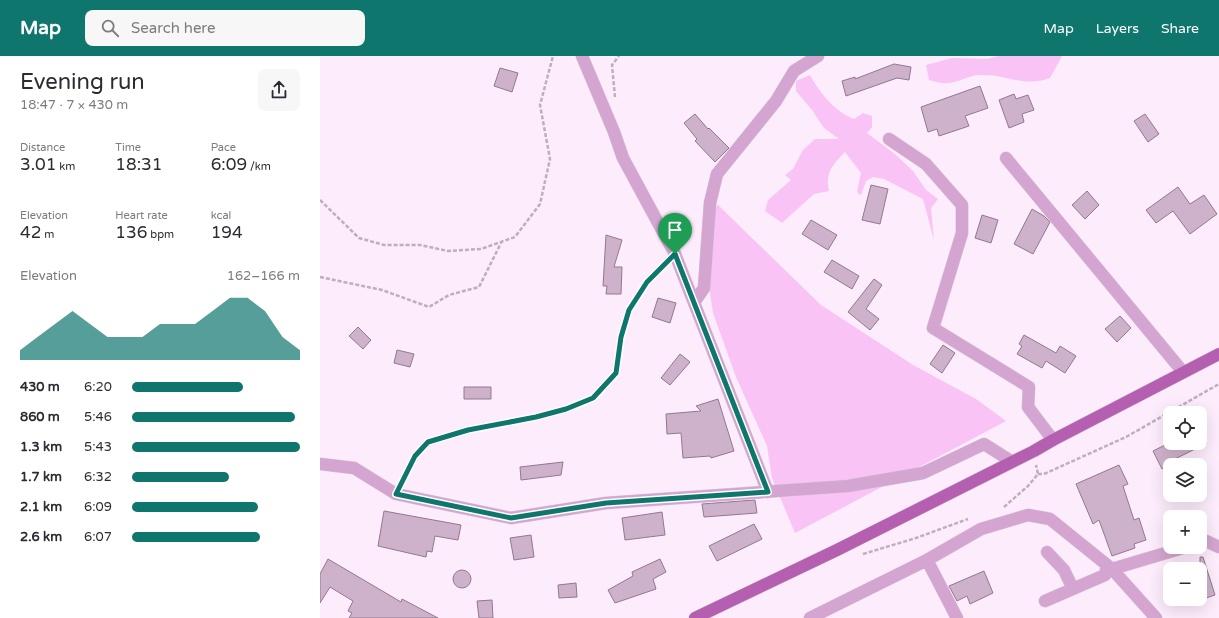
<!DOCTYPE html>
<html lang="en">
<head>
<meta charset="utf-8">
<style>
	body { margin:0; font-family:"Varela Round",sans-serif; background:#f7f7f7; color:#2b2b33; height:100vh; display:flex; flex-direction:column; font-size:15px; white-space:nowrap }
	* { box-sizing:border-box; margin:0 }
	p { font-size:13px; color:#7c7c81 }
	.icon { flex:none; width:22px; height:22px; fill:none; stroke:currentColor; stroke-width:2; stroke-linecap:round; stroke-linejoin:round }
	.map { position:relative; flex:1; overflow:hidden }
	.details { display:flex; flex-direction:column; background:#fff; width:320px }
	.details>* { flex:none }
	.fabs { position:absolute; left:843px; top:350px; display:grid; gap:8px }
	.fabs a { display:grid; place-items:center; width:44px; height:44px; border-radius:8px; background:#fff; box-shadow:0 4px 16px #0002; font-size:20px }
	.pin { position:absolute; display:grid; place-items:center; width:34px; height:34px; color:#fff; margin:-41px -17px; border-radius:50% 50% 50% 0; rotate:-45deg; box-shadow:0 0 4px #0007 }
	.pin .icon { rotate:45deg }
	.round { display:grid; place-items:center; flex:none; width:42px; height:42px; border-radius:8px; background:#f7f7f7 }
	.overview { display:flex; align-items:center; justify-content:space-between; height:68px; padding:0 20px }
	h1 { font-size:22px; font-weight:600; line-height:30px }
	.figures { display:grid; grid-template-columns:repeat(3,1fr); gap:6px; height:68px; padding:4px 20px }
	.figures div { display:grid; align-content:center }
	.figures b { font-size:17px; font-weight:600 }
	.figures small { font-size:11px; font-weight:400 }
	.figures p { font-size:11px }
	.chart { height:112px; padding:8px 20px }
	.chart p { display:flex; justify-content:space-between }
	.chart svg { width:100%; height:72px; margin-top:4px; fill:#0f766e; opacity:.7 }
	ul { padding:0 20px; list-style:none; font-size:13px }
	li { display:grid; grid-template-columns:64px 48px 1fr; align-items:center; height:30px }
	li i { height:10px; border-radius:5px; background:#0f766e }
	header { display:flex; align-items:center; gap:24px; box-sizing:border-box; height:56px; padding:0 20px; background:#0f766e; color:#fff }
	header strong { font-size:19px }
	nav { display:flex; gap:22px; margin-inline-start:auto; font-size:14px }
	.search { width:280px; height:36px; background:#f7f7f7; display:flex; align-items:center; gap:10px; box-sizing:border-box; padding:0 14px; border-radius:8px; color:#7c7c81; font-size:15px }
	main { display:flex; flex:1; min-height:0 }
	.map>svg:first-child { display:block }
	.green { fill:#f9c3f5 }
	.building { fill:#ceb2cb; stroke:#927890 }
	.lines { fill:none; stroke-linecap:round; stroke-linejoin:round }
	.minor-casing { stroke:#d7c7d6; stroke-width:13 }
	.major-casing { stroke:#d7c7d6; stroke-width:13 }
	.path { stroke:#beafbd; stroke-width:2.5; stroke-dasharray:4 2; stroke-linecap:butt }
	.minor { stroke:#d4a5d0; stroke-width:12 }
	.major { stroke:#b55fb1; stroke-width:12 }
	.route-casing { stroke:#fff; stroke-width:8 }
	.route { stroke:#0f766e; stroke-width:5 }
</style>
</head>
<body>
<header>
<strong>Map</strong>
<div class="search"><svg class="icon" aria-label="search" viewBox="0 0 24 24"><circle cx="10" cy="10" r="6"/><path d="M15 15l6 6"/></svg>Search here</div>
<nav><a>Map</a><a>Layers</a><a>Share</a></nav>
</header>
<main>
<section class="details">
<div class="overview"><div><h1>Evening run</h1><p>18:47 · 7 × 430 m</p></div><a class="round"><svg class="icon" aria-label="share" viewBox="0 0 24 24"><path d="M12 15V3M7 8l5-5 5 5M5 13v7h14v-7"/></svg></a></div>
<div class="figures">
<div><p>Distance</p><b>3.01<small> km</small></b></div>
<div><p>Time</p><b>18:31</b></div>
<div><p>Pace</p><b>6:09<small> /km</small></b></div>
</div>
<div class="figures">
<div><p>Elevation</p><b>42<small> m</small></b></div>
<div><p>Heart rate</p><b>136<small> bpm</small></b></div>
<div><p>kcal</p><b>194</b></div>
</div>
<div class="chart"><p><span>Elevation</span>162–166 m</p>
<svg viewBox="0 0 160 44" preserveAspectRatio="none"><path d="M0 44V38L10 30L20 22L30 14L40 22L50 30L60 30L70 30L80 22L90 22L100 22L110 14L120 6L130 6L140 14L150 30L160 38V44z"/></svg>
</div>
<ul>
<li><b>430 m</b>6:20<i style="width:66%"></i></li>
<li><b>860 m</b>5:46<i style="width:97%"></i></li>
<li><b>1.3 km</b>5:43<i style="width:100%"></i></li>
<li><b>1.7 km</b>6:32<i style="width:58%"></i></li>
<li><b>2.1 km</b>6:09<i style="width:75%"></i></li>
<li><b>2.6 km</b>6:07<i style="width:76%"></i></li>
</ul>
</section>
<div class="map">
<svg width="899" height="562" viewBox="0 0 899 562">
	<rect width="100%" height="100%" fill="#fdecfc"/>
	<path class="green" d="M679 0H742L730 22C702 32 688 18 660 19 649 19 638 27 627 27 622 28 614 25 609 24L606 9 632 2 667 3Z
		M490 19C499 36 515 56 534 63L543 57 552 60V71L547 77 576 99 593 115 606 134 618 143 611 152 614 184 603 143 564 123 553 121 546 125 541 139 537 136 541 117 525 96C512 109 505 117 509 135L494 138 462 167 445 155 448 144 471 124 465 119 473 113 483 94 495 83H519L504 72 492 54 476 35V25Z
		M397 148 501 249 593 309 656 343 686 365 475 477 452 422 447 390 416 321 393 257 388 223 391 176Z"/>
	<path class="building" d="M574 8 591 11 589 24 577 22 526 40 522 25 535 21V23Z
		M180 12 198 17 192 36 174 30Z
		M660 30 668 52 645 60 649 70 619 80 617 73 608 76 601 51Z
		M694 38 696 43 708 39 714 54 702 58 704 66 689 72 679 44Z
		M375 58 388 73 389 72 409 92 395 106 375 85 377 83 364 67Z
		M825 58 839 78 828 86 814 65Z
		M551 129 568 133 560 168 542 164Z
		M858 131 870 148 884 139 897 158 870 178 853 155 836 167 826 154Z
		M767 135 779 149 765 163 752 149Z
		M712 153 724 160 730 166 713 198 694 188Z
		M662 159 678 164 671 187 655 182Z
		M491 164 517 179 508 194 482 178Z
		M286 179 302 184 294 211H302L301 238H286L287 230H283Z
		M512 204 539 220 532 233 504 216Z
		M554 223 562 229 546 253 559 263 550 274 528 256Z
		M338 242 356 247 350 267 332 261Z
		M800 260 811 272 797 286 785 273Z
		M38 271 51 284 43 293 29 280Z
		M704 279 736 297 740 290 756 300 745 317 726 305 722 312 697 298 702 290 699 288Z
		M623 289 635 297 622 317 610 308Z
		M77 294 94 298 90 311 74 307Z
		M360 298 370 306 350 329 341 322Z
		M144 331H171V343H144Z
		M398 343 414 395 391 402 390 400 363 402 361 377 347 378 346 358 381 355 376 350Z
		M849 387H887L855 403 857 406 842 413 833 395Z
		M243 406 241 419 201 424 200 411Z
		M799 409 808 428 803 430 814 464 819 462 826 484 814 488 815 492 792 500 779 464 773 468 756 428Z
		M435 444 437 457 384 461 382 448Z
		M64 455 141 469 138 484 115 480 112 496 107 495 106 501 58 490Z
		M342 456 345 479 305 484 302 462Z
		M434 468 442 483 397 505 389 490Z
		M211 479 214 501 194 504 190 482Z
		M880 501H883L895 539 880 544Z
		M8 503 81 546 82 543 118 562H29L32 557 28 555 33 545 10 531 0 547V518Z
		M340 503 346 516 333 523 336 533 295 547 288 534 313 520 312 516Z
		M133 523a9 9 0 1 1 18 0a9 9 0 1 1-18 0Z
		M664 515 673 537 650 548 647 540 637 545 629 530Z
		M256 527 257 541 239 542 238 529Z
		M172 544 173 562H159L157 545Z"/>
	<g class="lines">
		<defs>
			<path id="minor" d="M262 0 294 76 303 102 355 198 448 436
				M569 83 606 108 642 149V177L613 272 709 331 708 351 733 384
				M686 102 863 316
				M375 245 384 232 390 147 397 118 456 45 474 15 498 0
				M0 408 34 412 76 438 191 462 286 447 528 430 603 417 664 388 691 405
				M880 487 886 485 899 491
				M727 496 744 514 753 533
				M607 504 637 562
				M792 513 866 491
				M725 545 785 519 787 510
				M490 562 607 504 661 473 708 459 730 463 792 513 836 562"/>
			<path id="major" d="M375 562 517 494 714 395 733 384 899 298"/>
		</defs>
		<use href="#minor" class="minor-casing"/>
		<use href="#major" class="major-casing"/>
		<path class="path" d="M295 41 292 9 299 0
			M0 144 39 182 64 189H100L128 195 161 193 195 181 220 148 230 103 220 49 233 0
			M0 221 62 234 109 251 129 239 159 231 181 187
			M718 418H724L806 381 899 328
			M82 426 95 400 108 386 148 374 216 361 246 353 273 342 296 317 301 281 309 254 327 226 345 208
			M684 451 708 430 718 418 716 409
			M543 498 596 482 648 463"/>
		<use href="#minor" class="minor"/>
		<use href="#major" class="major"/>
	</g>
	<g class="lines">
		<defs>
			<path id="route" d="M355 198 448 436 286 447 191 462 76 438 95 400 108 386 148 374 216 361 246 353 273 342 296 317 301 281 309 254 327 226Z"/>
		</defs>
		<use href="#route" class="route-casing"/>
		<use href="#route" class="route"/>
	</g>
</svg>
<div class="fabs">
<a><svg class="icon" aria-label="locate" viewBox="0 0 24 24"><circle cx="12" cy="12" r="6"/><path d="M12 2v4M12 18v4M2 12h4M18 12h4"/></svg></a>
<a><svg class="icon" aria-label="layers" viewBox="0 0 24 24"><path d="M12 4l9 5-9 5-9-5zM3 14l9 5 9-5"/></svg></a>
<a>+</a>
<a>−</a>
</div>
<div class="pin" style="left:355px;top:198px;background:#1e9e55"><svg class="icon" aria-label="arrive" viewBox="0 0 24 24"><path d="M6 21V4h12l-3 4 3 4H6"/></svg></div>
</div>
</main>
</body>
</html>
